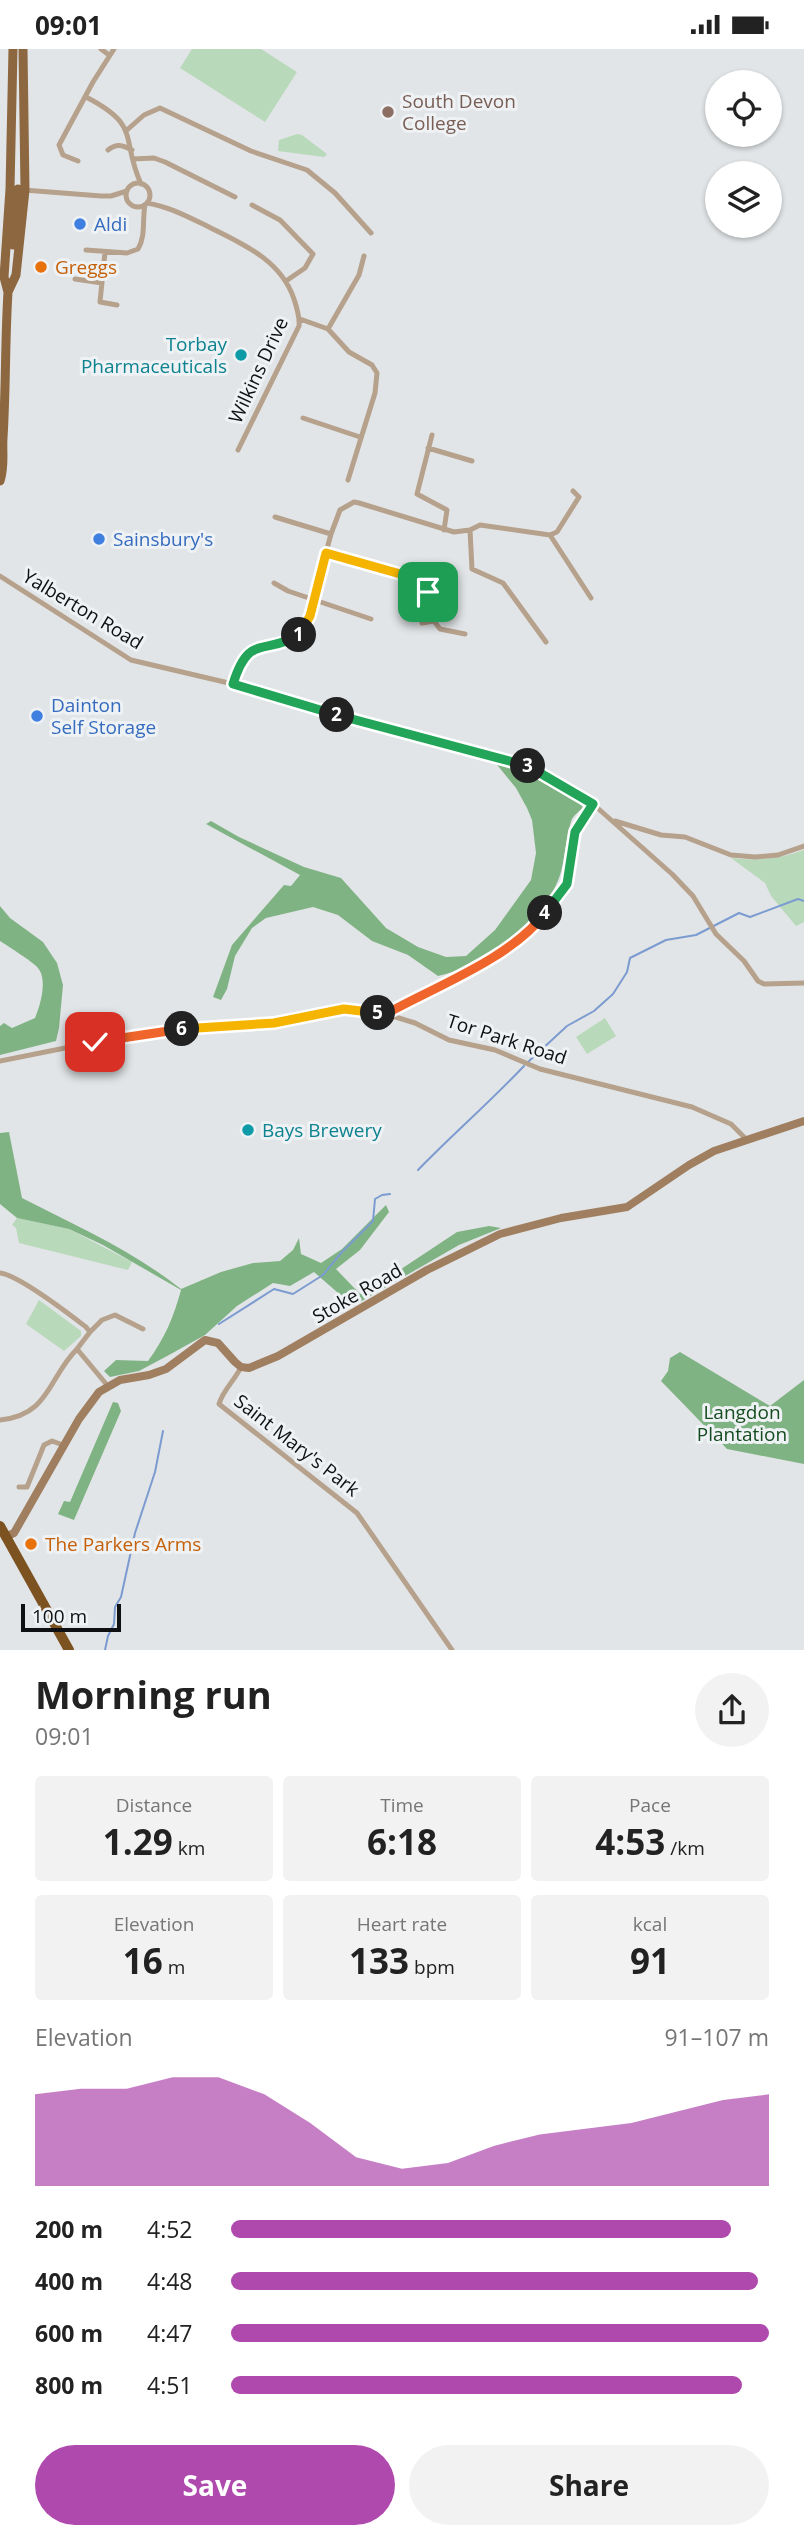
<!DOCTYPE html>
<html lang="en">
<head>
<meta charset="utf-8">
<style>
	body { margin:0; font-family:"Open Sans",sans-serif; background:#f2f2f2; color:#222; height:100vh; display:flex; flex-direction:column; font-size:26px; white-space:nowrap }
	* { box-sizing:border-box; margin:0 }
	p { font-size:23px; color:#767676 }
	.icon { flex:none; width:38px; height:38px; fill:none; stroke:currentColor; stroke-width:2; stroke-linecap:round; stroke-linejoin:round }
	.map { position:relative; height:1601px; overflow:hidden }
	.sheet { display:flex; flex-direction:column; background:#fff; flex:1 }
	.sheet>* { flex:none }
	.tools { position:absolute; left:705px; top:21px; display:grid; gap:14px }
	.tools a { display:grid; place-items:center; width:77px; height:77px; border-radius:50%; background:#fff; box-shadow:0 2px 5px #0004; font-size:35px }
	.scale { position:absolute; left:21px; bottom:18px; width:100px; box-sizing:border-box; padding-left:7px; border:4px solid #0f1011; border-top:0; font-size:19px; line-height:24px; white-space:nowrap; color:#0f1011; -webkit-text-stroke:5px #eff2f5; paint-order:stroke }
	.pin { position:absolute; display:grid; place-items:center; width:60px; height:60px; color:#fff; margin:-30px; border-radius:14px; box-shadow:0 4px 10px #0006 }
	.km { position:absolute; width:35px; height:35px; margin:-18px; border-radius:50%; background:#222; color:#fff; font-size:19px; line-height:35px; text-align:center }
	.round { display:grid; place-items:center; flex:none; width:74px; height:74px; border-radius:37px; background:#f2f2f2 }
	.head { display:flex; align-items:center; justify-content:space-between; height:119px; padding:0 35px }
	h1 { font-size:38px; font-weight:700; line-height:52px }
	.figures { display:grid; grid-template-columns:repeat(3,1fr); gap:10px; height:119px; padding:7px 35px }
	.figures div { display:grid; align-content:center; border-radius:7px; background:#f2f2f2; text-align:center }
	.figures b { font-size:35px; font-weight:700 }
	.figures small { font-size:19px; font-weight:400 }
	.figures p { font-size:19px }
	.chart { height:196px; padding:14px 35px }
	.chart p { display:flex; justify-content:space-between }
	.chart svg { width:100%; height:126px; margin-top:7px; fill:#af49ad; opacity:.7 }
	.cta { display:flex; gap:14px; margin-top:auto; padding:14px 35px }
	.cta a { flex:1; height:80px; border-radius:42px; background:#af49ad; color:#fff; font-size:28px; font-weight:700; line-height:80px; text-align:center }
	.cta a+a { background:#f2f2f2; color:#222 }
	ul { padding:0 35px; list-style:none; font-size:23px }
	li { display:grid; grid-template-columns:112px 84px 1fr; align-items:center; height:52px }
	li i { height:18px; border-radius:9px; background:#af49ad }
	.status { display:flex; justify-content:space-between; align-items:center; height:49px; padding:0 35px; background:#fff; direction:ltr }
	.status svg { height:19px; fill:currentColor }
	.map>svg:first-child { display:block }
	.green { fill:#b9d9bb }
	.forest { fill:#80b384 }
	.lines { fill:none; stroke-linecap:round; stroke-linejoin:round }
	.stream { stroke:#7c9bd0; stroke-width:2 }
	.street { stroke:#b6a18c; stroke-width:5 }
	.secondary { stroke:#9f7f60; stroke-width:8 }
	.primary { stroke:#8d6740; stroke-width:9 }
	.highway { stroke:#7d5221; stroke-width:10 }
	.split-1-casing { stroke:#fff; stroke-width:14 }
	.split-2-casing { stroke:#fff; stroke-width:14 }
	.split-3-casing { stroke:#fff; stroke-width:14 }
	.split-4-casing { stroke:#fff; stroke-width:14 }
	.split-5-casing { stroke:#fff; stroke-width:14 }
	.split-6-casing { stroke:#fff; stroke-width:14 }
	.split-7-casing { stroke:#fff; stroke-width:14 }
	.split-1 { stroke:#f5b400; stroke-width:9 }
	.split-2 { stroke:#22a559; stroke-width:9 }
	.split-3 { stroke:#22a559; stroke-width:9 }
	.split-4 { stroke:#22a559; stroke-width:9 }
	.split-5 { stroke:#f0652b; stroke-width:9 }
	.split-6 { stroke:#f5b400; stroke-width:9 }
	.split-7 { stroke:#f0652b; stroke-width:9 }
	.education-dot { fill:#8d6e63; stroke:#eff2f5; stroke-width:2.5 }
	.shop-dot { fill:#3f7fe0; stroke:#eff2f5; stroke-width:2.5 }
	.food-dot { fill:#e8710a; stroke:#eff2f5; stroke-width:2.5 }
	.culture-dot { fill:#0f9aa8; stroke:#eff2f5; stroke-width:2.5 }
	.labels { text-anchor:middle; stroke-width:6; stroke-linejoin:round; paint-order:stroke }
	.education-label { font-size:19px; fill:#785e54; stroke:#eff2f5; text-anchor:start }
	.shop-label { font-size:19px; fill:#366cbe; stroke:#eff2f5; text-anchor:start }
	.food-label { font-size:19px; fill:#c56008; stroke:#eff2f5; text-anchor:start }
	.culture-label { font-size:19px; fill:#0d838f; stroke:#eff2f5; text-anchor:end }
	.street-label { font-size:19px; fill:#0f1011; stroke:#eff2f5 }
	.park-label { font-size:19px; fill:#164d20; stroke:#eff2f5 }
</style>
</head>
<body>
<div class="status"><b>09:01</b><svg viewBox="0 0 49 12"><path d="M0 12V9h3v3zM5 12V6h3v6zM10 12V3h3v9zM15 12V0h3v12zM26 1h20v11H26zM47 4h2v5h-2z"/></svg></div>
<div class="map">
<svg width="804" height="1601" viewBox="0 0 804 1601">
	<rect width="100%" height="100%" fill="#e2e5e7"/>
	<path class="green" d="M192 0H261L297 23 265 73 180 19Z
		M297 85 302 86 327 105 324 108 278 102 279 91Z
		M804 801V873L796 877 771 847 765 834 731 809C758 812 779 810 804 801Z
		M605 969 616 987 587 1005 576 988Z
		M17 1169 69 1180 132 1213 128 1221 19 1194 16 1179 12 1176Z
		M39 1251 81 1282V1287L64 1302 26 1275Z"/>
	<path class="forest" d="M494 712C521 718 565 735 583 758 580 762 574 766 572 770 567 782 565 809 561 823 547 871 486 917 438 927L408 906 372 892 338 866 313 858 266 869 252 879 235 907 227 940 221 951 213 948 232 896 284 836 291 837 300 826 206 775 211 772 239 788 304 818 341 829 386 879 418 898 446 908 466 907 495 881 531 831 536 804 532 771 527 759 516 739Z
		M0 857 10 869 43 893 57 914 63 936 59 979 56 992 0 1006V977L4 974 12 979 35 969C40 957 48 931 38 919 32 912 9 898 0 892Z
		M9 1083 22 1149C77 1177 133 1202 181 1240L221 1223 253 1214 280 1212 293 1201 299 1189 301 1205 321 1214 342 1200 386 1156 389 1163 360 1201 336 1220 360 1245 374 1238 457 1183 489 1177 501 1179 459 1196 353 1257 314 1223 290 1237 273 1234 237 1257 205 1286 169 1306 139 1322 110 1328 104 1322 116 1311 148 1312C165 1289 174 1267 181 1241L103 1196 69 1180 17 1169 0 1155V1084Z
		M680 1303 770 1357 804 1331V1415L727 1400 661 1332 668 1322 670 1309Z
		M113 1353 118 1354 121 1362 74 1471 58 1465 64 1452 70 1453Z"/>
	<g class="lines">
		<path class="stream" d="M528 1013 567 977 594 962 613 945 627 923 630 909 666 891 696 886 739 864 750 868 798 850 804 852
			M418 1121C453 1085 490 1053 524 1017
			M219 1275 274 1240 293 1245 323 1226 341 1204 373 1172 375 1150 382 1146 390 1145
			M105 1601 108 1587 114 1575 115 1558 121 1548 135 1484 155 1423 163 1382"/>
		<path class="street" d="M101 0 109 6
			M86 48C142 77 120 88 141 135
			M127 81 144 66 160 59 251 102 307 121 335 144 371 184
			M108 101C117 94 122 96 132 101
			M133 110 154 109 165 113 235 148
			M78 112 63 106 59 96 93 33 114 0
			M126 146a12 12 0 1 1 24 0a12 12 0 1 1-24 0Z
			M24 141 101 147H111L127 142
			M147 154C170 158 188 168 209 178 243 195 281 211 294 250 297 259 300 268 299 277L238 401
			M252 156 280 171 313 205 305 219 286 232
			M86 201 127 204 138 200C146 187 142 171 145 156
			M105 203 100 253 117 256
			M75 230 102 234
			M300 270 328 280 349 303 372 316 377 324 375 344 348 431
			M328 280 359 226 364 207
			M303 369 360 388
			M432 386 417 445 447 461 444 481
			M428 399 472 412
			M275 468 331 485
			M470 481 472 520 503 534 546 593
			M550 486 591 549
			M325 504 404 526C428 538 431 546 434 572L422 574
			M0 527 131 611 233 635 374 677 522 713 593 755 672 825 693 847 716 885 744 912 758 932 764 935 804 934
			M274 534 288 542 371 570
			M434 572 440 580 465 585
			M233 635C236 627 238 616 243 609 258 589 289 599 306 577L331 485 340 461 354 453 359 454 454 483 470 481 480 476 550 486 557 483 579 448 573 442
			M615 772 661 786 685 788 731 806 755 808 778 806 804 797
			M386 965 463 925 515 894 541 870 567 835 575 783 593 755
			M0 1012 110 990 177 981 274 974 344 960 386 965 415 974 449 991 495 1001 540 1020 692 1058 731 1075 746 1090
			M0 1224C19 1226 69 1265 86 1278L90 1283 77 1300 107 1336
			M90 1283 102 1271 115 1266 143 1280
			M241 1318C235 1331 223 1341 219 1355L357 1464 452 1601
			M0 1371C50 1366 48 1329 77 1300
			M19 1438H27L44 1396 52 1392 63 1396"/>
		<path class="secondary" d="M5 1488 14 1484 79 1370 99 1343 120 1331 149 1326 166 1320 205 1291 218 1294 235 1313 241 1318 249 1319 278 1307 427 1221 500 1185 561 1169 627 1158 689 1116 714 1102 804 1072"/>
		<path class="primary" d="M13 196 18 140
			M8 243 4 228 10 140 13 0
			M0 432C5 417 2 404 3 389 6 340 5 291 8 243L16 226 25 141 23 0"/>
		<path class="highway" d="M0 1477 69 1601"/>
	</g>
	<g class="lines">
		<defs>
			<path id="split-1" d="M299 586 310 567 326 504 404 526 428 543"/>
			<path id="split-2" d="M299 586C263 607 249 584 233 635L337 666"/>
			<path id="split-3" d="M337 666 528 717"/>
			<path id="split-4" d="M528 717 593 755 575 783 567 835 545 864"/>
			<path id="split-5" d="M378 964 386 965C434 938 512 909 545 864"/>
			<path id="split-6" d="M182 980 274 974 344 960 378 964"/>
			<path id="split-7" d="M95 993 182 980"/>
		</defs>
		<use href="#split-1" class="split-1-casing"/>
		<use href="#split-2" class="split-2-casing"/>
		<use href="#split-3" class="split-3-casing"/>
		<use href="#split-4" class="split-4-casing"/>
		<use href="#split-5" class="split-5-casing"/>
		<use href="#split-6" class="split-6-casing"/>
		<use href="#split-7" class="split-7-casing"/>
		<use href="#split-1" class="split-1"/>
		<use href="#split-2" class="split-2"/>
		<use href="#split-3" class="split-3"/>
		<use href="#split-4" class="split-4"/>
		<use href="#split-5" class="split-5"/>
		<use href="#split-6" class="split-6"/>
		<use href="#split-7" class="split-7"/>
	</g>
	<circle class="education-dot" cx="388" cy="63" r="7"/>
	<g class="shop-dot">
		<circle cx="80" cy="175" r="7"/>
		<circle cx="99" cy="490" r="7"/>
		<circle cx="37" cy="667" r="7"/>
	</g>
	<g class="food-dot">
		<circle cx="41" cy="218" r="7"/>
		<circle cx="31" cy="1495" r="7"/>
	</g>
	<g class="culture-dot">
		<circle cx="241" cy="306" r="7"/>
		<circle cx="248" cy="1081" r="7"/>
	</g>
	<g class="labels">
		<g class="education-label">
			<text x="402" y="59">South Devon<tspan x="402" dy="22">College</tspan></text>
		</g>
		<g class="shop-label">
			<text x="94" y="182">Aldi</text>
			<text x="113" y="497">Sainsbury's</text>
			<text x="51" y="663">Dainton<tspan x="51" dy="22">Self Storage</tspan></text>
		</g>
		<g class="food-label">
			<text x="55" y="225">Greggs</text>
			<text x="45" y="1502">The Parkers Arms</text>
		</g>
		<g class="culture-label">
			<text x="227" y="302">Torbay<tspan x="227" dy="22">Pharmaceuticals</tspan></text>
			<text x="262" y="1088" text-anchor="start">Bays Brewery</text>
		</g>
		<g class="street-label">
			<text transform="translate(258 321) rotate(-65)" y="7">Wilkins Drive</text>
			<text transform="translate(83 560) rotate(31)" y="7">Yalberton Road</text>
			<text transform="translate(507 990) rotate(18)" y="7">Tor Park Road</text>
			<text transform="translate(357 1244) rotate(-30)" y="7">Stoke Road</text>
			<text transform="translate(297 1396) rotate(38)" y="7">Saint Mary's Park</text>
		</g>
		<g class="park-label">
			<text x="742" y="1370">Langdon<tspan x="742" dy="22">Plantation</tspan></text>
		</g>
	</g>
</svg>
<div class="tools">
<a><svg class="icon" aria-label="locate" viewBox="0 0 24 24"><circle cx="12" cy="12" r="6"/><path d="M12 2v4M12 18v4M2 12h4M18 12h4"/></svg></a>
<a><svg class="icon" aria-label="layers" viewBox="0 0 24 24"><path d="M12 4l9 5-9 5-9-5zM3 14l9 5 9-5"/></svg></a>
</div>
<div class="scale">100 m</div>
<div class="pin" style="left:428px;top:543px;background:#1e9e55"><svg class="icon" aria-label="arrive" viewBox="0 0 24 24"><path d="M6 21V4h12l-3 4 3 4H6"/></svg></div>
<div class="pin" style="left:95px;top:993px;background:#d93025"><svg class="icon" aria-label="check" viewBox="0 0 24 24"><path d="M5 12l5 5 9-10"/></svg></div>
<b class="km" style="left:299px;top:586px">1</b>
<b class="km" style="left:337px;top:666px">2</b>
<b class="km" style="left:528px;top:717px">3</b>
<b class="km" style="left:545px;top:864px">4</b>
<b class="km" style="left:378px;top:964px">5</b>
<b class="km" style="left:182px;top:980px">6</b>
</div>
<section class="sheet">
<div class="head"><div><h1>Morning run</h1><p>09:01</p></div><a class="round"><svg class="icon" aria-label="share" viewBox="0 0 24 24"><path d="M12 15V3M7 8l5-5 5 5M5 13v7h14v-7"/></svg></a></div>
<div class="figures">
<div><p>Distance</p><b>1.29<small> km</small></b></div>
<div><p>Time</p><b>6:18</b></div>
<div><p>Pace</p><b>4:53<small> /km</small></b></div>
</div>
<div class="figures">
<div><p>Elevation</p><b>16<small> m</small></b></div>
<div><p>Heart rate</p><b>133<small> bpm</small></b></div>
<div><p>kcal</p><b>91</b></div>
</div>
<div class="chart"><p><span>Elevation</span>91–107 m</p>
<svg viewBox="0 0 160 44" preserveAspectRatio="none"><path d="M0 44V12L10 10L20 10L30 6L40 6L50 12L60 22L70 34L80 38L90 36L100 30L110 26L120 24L130 22L140 18L150 14L160 12V44z"/></svg>
</div>
<ul>
<li><b>200 m</b>4:52<i style="width:93%"></i></li>
<li><b>400 m</b>4:48<i style="width:98%"></i></li>
<li><b>600 m</b>4:47<i style="width:100%"></i></li>
<li><b>800 m</b>4:51<i style="width:95%"></i></li>
</ul>
<div class="cta"><a>Save</a><a>Share</a></div>
</section>
</body>
</html>
